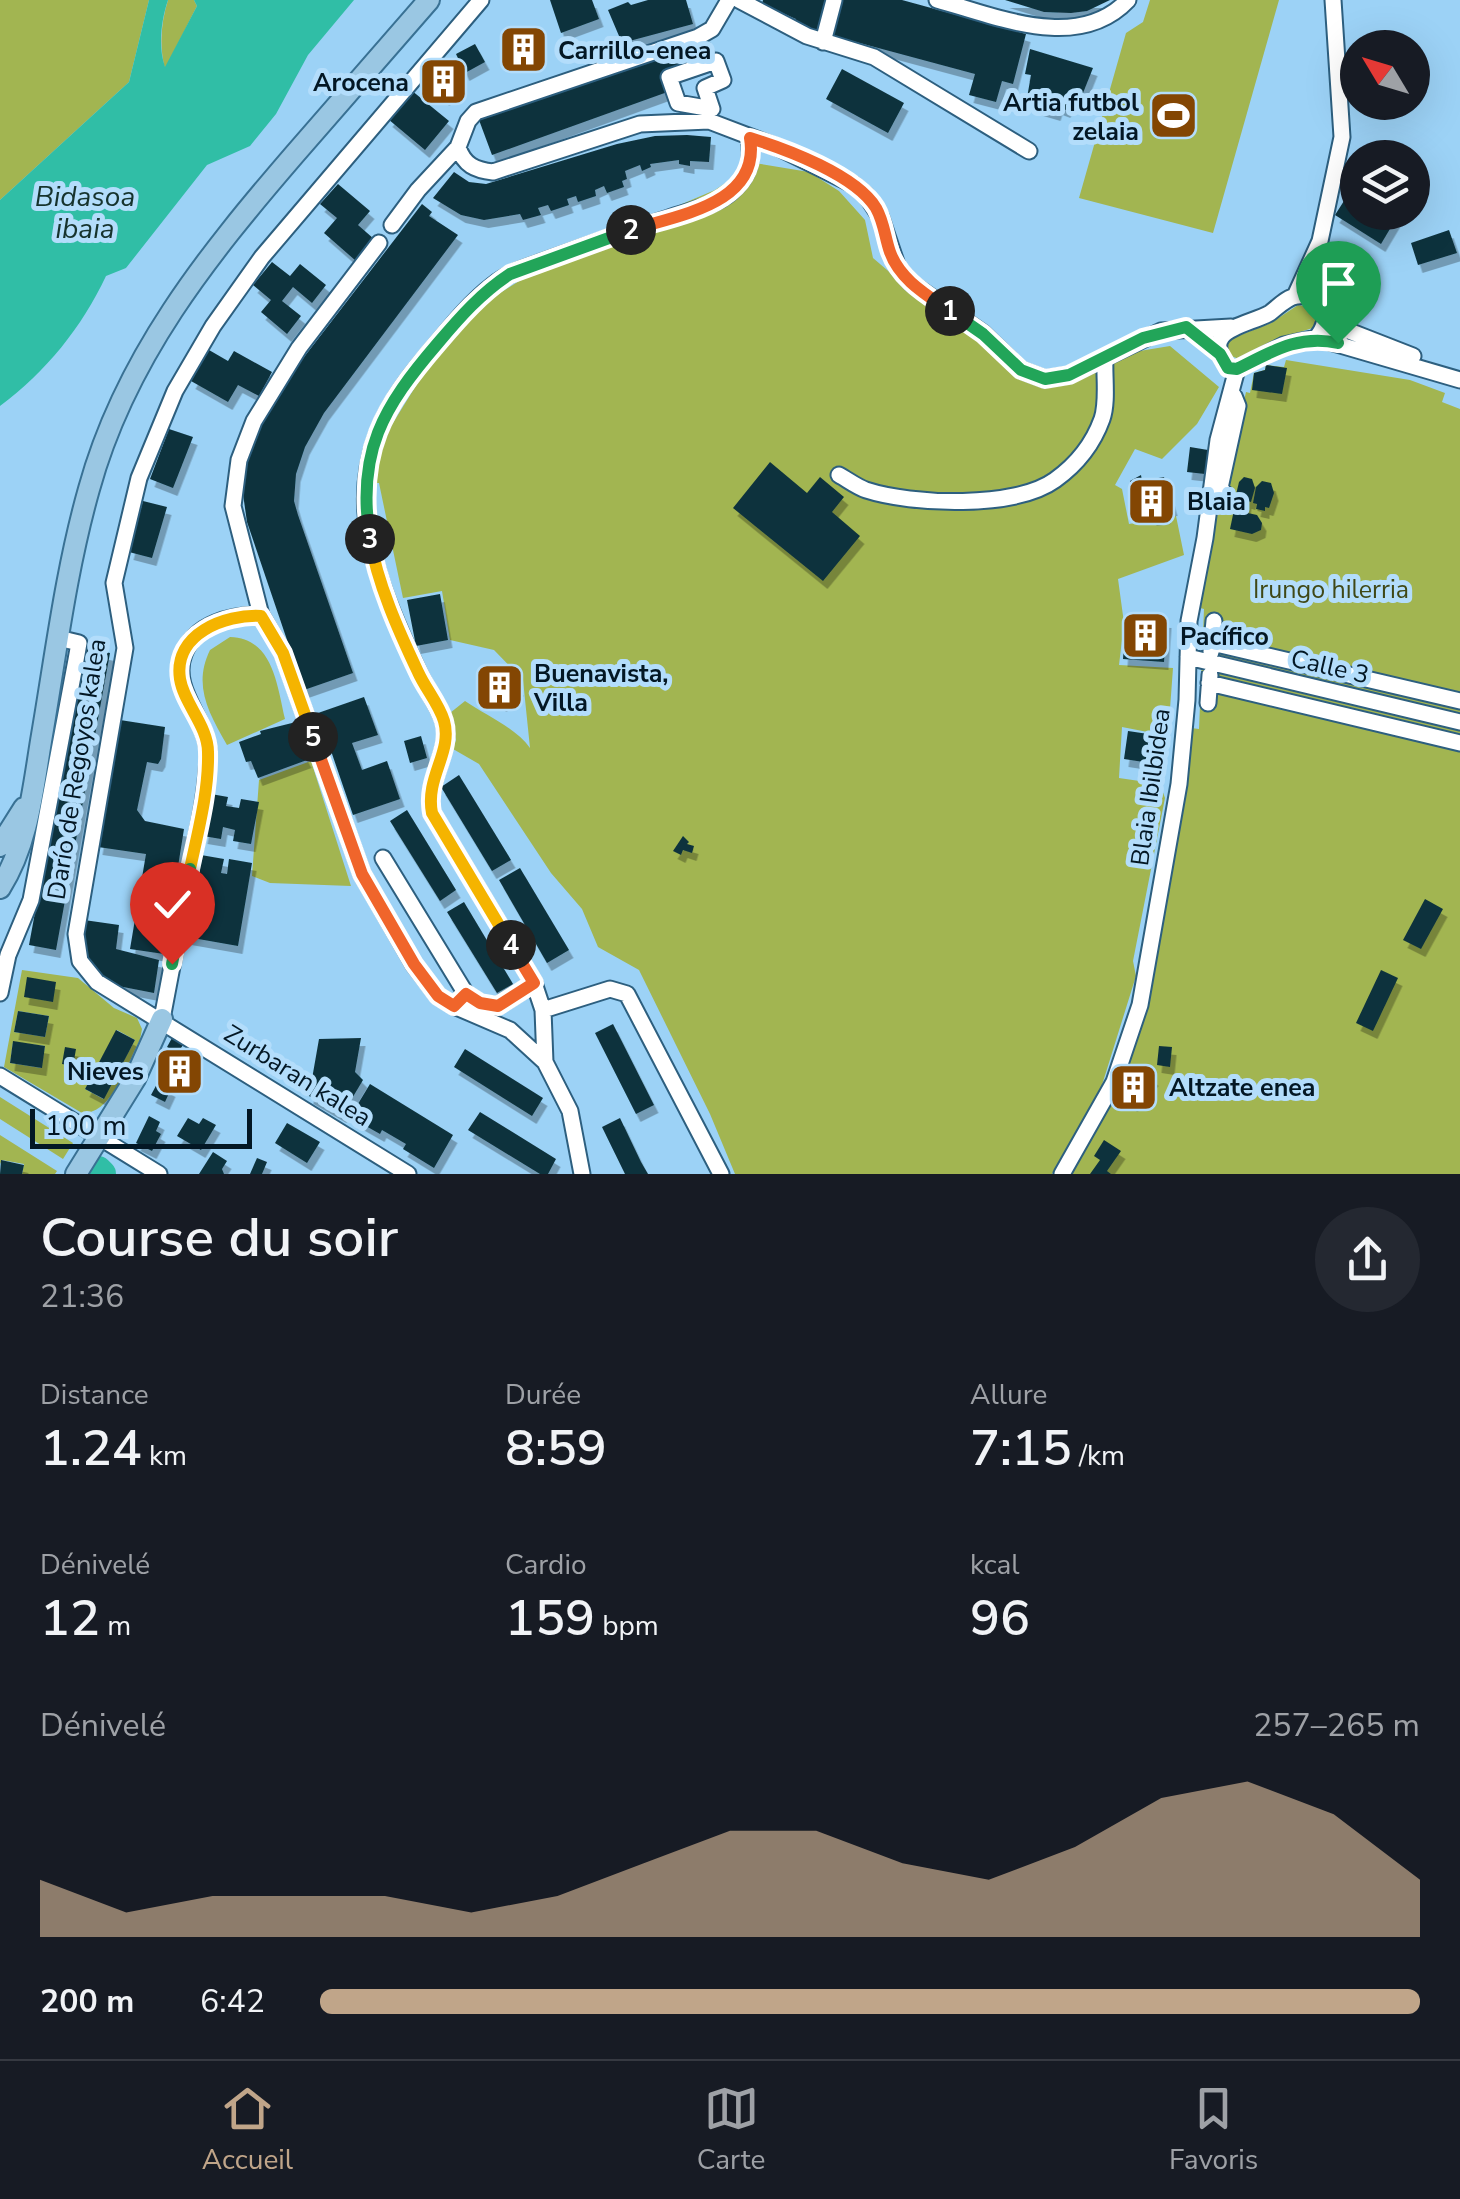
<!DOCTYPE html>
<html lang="fr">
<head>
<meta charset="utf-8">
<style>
	body { margin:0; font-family:"Nunito Sans",sans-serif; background:#242831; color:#f1f3f6; height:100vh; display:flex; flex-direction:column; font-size:38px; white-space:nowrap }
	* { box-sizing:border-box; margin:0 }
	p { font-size:32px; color:#9ea1a6 }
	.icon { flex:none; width:55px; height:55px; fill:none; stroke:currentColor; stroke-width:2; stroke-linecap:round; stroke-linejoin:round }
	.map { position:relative; height:1174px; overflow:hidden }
	.details { display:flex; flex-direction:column; background:#171b24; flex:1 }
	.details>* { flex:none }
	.needle { width:65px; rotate:308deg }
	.buttons { position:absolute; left:1340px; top:30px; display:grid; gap:20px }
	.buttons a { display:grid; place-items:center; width:90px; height:90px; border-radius:50%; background:#171b24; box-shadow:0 10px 40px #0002; font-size:50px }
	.scale { position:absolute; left:30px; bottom:25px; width:222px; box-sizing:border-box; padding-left:10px; border:5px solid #031724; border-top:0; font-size:28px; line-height:35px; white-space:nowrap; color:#031724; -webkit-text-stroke:8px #b3ddfb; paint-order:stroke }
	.pin { position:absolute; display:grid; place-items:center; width:85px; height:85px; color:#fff; margin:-102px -42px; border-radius:50% 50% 50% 0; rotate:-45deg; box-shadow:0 0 10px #0007 }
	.pin .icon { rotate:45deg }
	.km { position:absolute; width:50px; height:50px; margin:-25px; border-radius:50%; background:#222; color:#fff; font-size:28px; line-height:50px; text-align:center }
	.round { display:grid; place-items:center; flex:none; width:105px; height:105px; border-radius:52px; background:#242831 }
	.overview { display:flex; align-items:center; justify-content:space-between; height:170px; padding:0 40px }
	h1 { font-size:55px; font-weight:600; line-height:75px }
	.metrics { display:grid; grid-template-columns:repeat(3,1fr); gap:15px; height:170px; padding:10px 40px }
	.metrics div { display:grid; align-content:center }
	.metrics b { font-size:50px; font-weight:600 }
	.metrics small { font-size:28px; font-weight:400 }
	.metrics p { font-size:28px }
	.chart { height:280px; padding:20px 40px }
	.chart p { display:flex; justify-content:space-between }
	.chart svg { width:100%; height:180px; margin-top:10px; fill:#c0a589; opacity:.7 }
	ul { padding:0 40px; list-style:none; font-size:32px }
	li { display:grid; grid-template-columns:160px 120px 1fr; align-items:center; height:75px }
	li i { height:25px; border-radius:12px; background:#c0a589 }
	.dock { display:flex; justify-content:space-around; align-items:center; height:140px; border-top:2px solid #363941; background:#171b24; font-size:28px; color:#9ea1a6 }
	.dock a { display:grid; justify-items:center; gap:5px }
	.dock .on { color:#c0a589 }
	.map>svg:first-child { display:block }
	.green { fill:#a2b551; fill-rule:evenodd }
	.water { fill:#30bea6 }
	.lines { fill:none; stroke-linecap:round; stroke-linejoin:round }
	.river { stroke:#30bea6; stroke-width:28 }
	.building { fill:#0d323c; filter:url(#shadow) }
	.minor-casing { stroke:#2d5f7f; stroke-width:19 }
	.major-casing { stroke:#397194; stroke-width:24 }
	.minor { stroke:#fff; stroke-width:15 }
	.major { stroke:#9ac7e3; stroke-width:20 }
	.split-1-casing { stroke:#fff; stroke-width:20 }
	.split-2-casing { stroke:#fff; stroke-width:20 }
	.split-3-casing { stroke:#fff; stroke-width:20 }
	.split-4-casing { stroke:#fff; stroke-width:20 }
	.split-5-casing { stroke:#fff; stroke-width:20 }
	.split-6-casing { stroke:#fff; stroke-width:20 }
	.split-7-casing { stroke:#fff; stroke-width:20 }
	.split-1 { stroke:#22a559; stroke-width:12 }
	.split-2 { stroke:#f0652b; stroke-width:12 }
	.split-3 { stroke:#22a559; stroke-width:12 }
	.split-4 { stroke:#f5b400; stroke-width:12 }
	.split-5 { stroke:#f0652b; stroke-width:12 }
	.split-6 { stroke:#f5b400; stroke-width:12 }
	.split-7 { stroke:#22a559; stroke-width:12 }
	.labels { text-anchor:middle; stroke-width:10; stroke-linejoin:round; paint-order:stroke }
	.poi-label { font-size:25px; font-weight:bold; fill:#031724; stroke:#b3ddfb; text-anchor:start }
	.park-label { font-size:25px; fill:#3f4816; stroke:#b3ddfb }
	.street-label { font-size:25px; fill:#031724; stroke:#b3ddfb }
	.water-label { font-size:28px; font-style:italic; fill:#16332d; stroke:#b3ddfb }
</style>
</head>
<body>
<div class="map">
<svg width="1460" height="1174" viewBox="0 0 1460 1174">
	<defs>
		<filter id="shadow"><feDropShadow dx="4.5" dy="8" stdDeviation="0" flood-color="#0004"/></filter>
	</defs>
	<rect width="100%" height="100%" fill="#9cd2f6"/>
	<path class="green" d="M0 0H149L129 82 0 200Z
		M168 0H194L197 6 165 69C159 46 161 22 168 0Z
		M1150 0H1279L1213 233 1079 198 1126 33 1143 22Z
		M755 163 809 172 839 191 865 220 873 258 914 293 1032 380 1109 356 1170 346 1219 387 1197 424 1162 459 1135 449 1115 485 1122 489 1129 524 1176 516 1184 555 1118 579 1124 623 1119 665 1173 668 1168 736 1122 727 1119 778 1160 784 1165 798 1133 961 1136 976 1102 1085 1052 1174H735L710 1114 639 970 598 947 582 909 551 873 479 764 453 749 456 740 450 713 465 701C487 716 516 728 530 748L523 680 494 650 450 640 442 591 403 598 379 483H370L375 452 425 371 479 306 559 256 715 190Z
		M1298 305 1316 308 1319 314 1316 327 1274 340 1239 359 1231 356 1227 347 1230 339 1271 323Z
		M1286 360 1410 380 1445 393 1442 402 1460 409V1174H1055L1114 1082 1140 1005 1191 728 1199 729 1204 609 1196 607 1246 392 1250 393 1254 373 1265 370 1266 365 1284 367Z
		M230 637C273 638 277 685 285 719L227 745C208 712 193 685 210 650Z
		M311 761 351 886 270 883 252 876 259 780Z
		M22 970 78 978 114 1008 137 1018 142 1029 140 1040C127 1063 112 1115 82 1113L4 1067ZM18 1011 49 1016 45 1037 14 1032ZM117 1030 135 1040 103 1099 85 1089ZM13 1042 45 1046 41 1068 10 1063Z
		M0 1097 73 1143 63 1159 0 1119Z
		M0 1135 57 1171 55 1174H22L24 1164 2 1160 0 1164Z"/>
	<path class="water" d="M149 0H168C161 21 158 47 165 67L197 6 194 0H354L308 55 276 114 250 146 207 165 126 268 106 276C82 327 46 372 0 406V200L129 82Z"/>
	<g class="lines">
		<path class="river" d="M98 1170 102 1174"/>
	</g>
	<path class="building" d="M550 0H592L599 19 561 33Z
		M648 0H686L693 24 622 43 608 10 628 2 631 5Z
		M763 0H828L819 32 796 23V19L762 4Z
		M839 0H902L1026 34 1013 84 1002 81 996 102 969 95 975 74 830 35Z
		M1005 0H1110L1087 11 1071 13 1044 12Z
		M531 35 539 54 516 64 507 46Z
		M710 42 716 61 669 77 673 90 492 155 479 120Z
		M475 44 485 62 465 73 456 54Z
		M1030 49 1093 68 1081 98 1076 97 1074 104 1068 102 1066 110 1058 107 1056 113 1032 106 1033 100 1027 98 1031 75 1025 74Z
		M443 67 459 81 445 98 428 84Z
		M842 69 904 103 888 133 826 99Z
		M411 90 449 121 425 150 388 119Z
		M687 135 711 137 709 162 690 161V166L679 164V160L650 164 651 167 642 171 640 165 625 171 627 179 622 181 624 187 607 193 604 186 595 190 596 196 578 202 576 196 567 199 569 205 551 211 548 205 538 208 541 215 523 220 520 214 484 220 461 215 433 198 454 172 469 182 486 184 617 144 655 136Z
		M1358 179V212H1400L1381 244 1335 215Z
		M338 184 370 211 358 225 374 239 356 261 324 233 337 218 320 204Z
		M422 204 432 212 429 216 458 235 324 413 305 447 296 474 294 501 298 515 353 673 304 690 247 522 242 487 247 454 261 421 284 383Z
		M1449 230 1457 253 1418 265 1411 243Z
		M272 262 290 276 300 264 326 285 312 303 293 287 282 301 301 316 287 334 261 312 271 300 253 285Z
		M209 350 228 361 234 351 272 372 259 396 238 385 228 402 191 381Z
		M1266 365 1287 368 1282 394 1252 390 1254 373 1265 370Z
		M169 429 193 437 173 488 150 479Z
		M1190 447 1208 450 1205 474 1187 472Z
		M770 462 807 493 820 477 844 497 832 512 860 536 823 581 733 508Z
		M1141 475 1142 481 1164 477 1173 508 1165 509 1166 516 1152 518 1151 512 1135 515 1130 481Z
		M1244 477 1252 479 1255 488 1251 502 1247 501 1246 507 1237 505 1238 500 1235 499 1239 482Z
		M1262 481 1271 483 1274 493 1269 508 1265 507V511L1256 509 1257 504 1253 503 1256 487Z
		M143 501 167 507 152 558 129 552Z
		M1234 510 1257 515 1262 523 1261 530 1252 534 1230 529Z
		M440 594 448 640 416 646 407 600Z
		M1126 618 1167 620 1164 662 1123 659Z
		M84 648 110 653 56 950 29 945Z
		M499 667 519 688 502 704 480 685Z
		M364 697 378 735 352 743 362 770 387 761 400 799 353 815 318 713Z
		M120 720 165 727 161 759 158 764 147 762 137 810 145 821 184 829 164 954 130 949 146 854 98 847Z
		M296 722 303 743 299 745 307 760 258 778 251 761 246 762 239 742 261 734 260 731Z
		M1128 731 1155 735 1150 763 1124 759Z
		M421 736 427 758 410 763 404 741Z
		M459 775 511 860 492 871 441 787Z
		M211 794 228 797 226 806 239 808 241 799 259 802 251 844 233 841 235 830 223 827 221 839 203 836Z
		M407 810 456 890 440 901 390 821Z
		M683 836 689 842 687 844 694 846 692 853 683 850 681 855 673 851Z
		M201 855 224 859 221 873 227 874 229 859 252 863 238 946 187 937Z
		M520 868 569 950 547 963 499 880Z
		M1425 899 1443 909 1421 949 1403 940Z
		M464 902 513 984 497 993 447 912Z
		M84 920 119 925 116 949 159 960 154 993 113 985 107 978 98 976 99 971 88 965 82 940Z
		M1381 970 1398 978 1373 1031 1356 1023Z
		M27 977 56 982 53 1002 24 997Z
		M18 1011 49 1016 45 1037 14 1032Z
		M613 1024 654 1105 636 1114 595 1033Z
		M116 1030 135 1040 104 1099 85 1089Z
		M172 1038 183 1045 181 1048 188 1053 183 1060 194 1066 182 1086 164 1075 178 1053 167 1047Z
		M361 1038 355 1072 363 1080 342 1115 309 1096 319 1039Z
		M13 1041 45 1046 42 1068 10 1063Z
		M1159 1046 1172 1047 1170 1067 1157 1065Z
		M65 1047 76 1049 73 1066 62 1064Z
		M465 1049 543 1098 532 1116 454 1067Z
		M1138 1065 1154 1078 1133 1104 1118 1092Z
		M158 1082 171 1089 165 1102 151 1095Z
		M370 1084 453 1135 434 1168 403 1149 406 1144 382 1130 380 1134 350 1117Z
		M480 1112 556 1159 548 1174H540L468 1130Z
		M149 1116 160 1122 156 1131 161 1134 152 1151 136 1143Z
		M188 1118 199 1124 203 1118 216 1125 201 1150 177 1136Z
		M620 1118 641 1162 648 1174H625L602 1127Z
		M287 1123 320 1142 307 1163 275 1143Z
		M1104 1140 1121 1151 1107 1171 1111 1174H1090L1100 1160 1094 1156Z
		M213 1152 227 1161 222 1169 224 1174H199Z
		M257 1158 267 1162 262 1174H250Z
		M1 1160 24 1165 22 1174H0Z"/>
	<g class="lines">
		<defs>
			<path id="minor" d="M729 0 712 29 698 37 476 112 468 121 458 147C464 165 475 170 493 172L640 124 709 121 777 147 854 185 866 195 881 218 898 268 911 283 983 333 1021 370 1045 379 1069 375 1161 331 1231 327
				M739 0 807 36 874 57 1029 151
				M937 0C996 16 1078 53 1128 0
				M823 42 834 0
				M716 61 723 80 705 88 712 109 678 103 669 77Z
				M392 225 418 190 458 147
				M379 243 299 348 254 421 239 460 233 506 261 615 283 653 362 874 414 965 438 996 454 1006 510 1030 545 1062
				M1295 296 1320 241 1342 137 1333 0
				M1326 322 1413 356
				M1237 369 1284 345 1316 338 1460 380
				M1237 369 1229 368C1197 329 1247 326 1270 313 1278 307 1287 297 1297 296 1326 292 1333 319 1316 338
				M839 475C848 480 857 487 866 490 912 505 1015 509 1055 480 1076 465 1093 444 1102 419 1108 402 1104 377 1105 358
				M1223 491 1220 488 1238 406 1234 396
				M1212 643 1460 701
				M1211 652 1214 621
				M1188 657 1460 722
				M1209 683 1460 743
				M1208 703 1210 675
				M383 858 466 994
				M0 993 8 955 31 900 76 660 79 643 58 638
				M466 994 480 1003 498 1006 534 983
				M543 1010 610 989 627 994 721 1174
				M162 1019C172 966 182 914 192 861 199 826 207 790 208 755 209 720 170 690 184 654 195 623 232 615 261 615
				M0 1076 159 1174
				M408 1174 97 982 80 961 76 934 125 648 114 583 139 478 175 391 213 326 262 257 481 0
				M582 1174 570 1111 545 1062 543 1010 534 983 432 813C425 777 455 748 443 718 436 702 425 687 418 671 363 551 331 467 426 357 447 332 467 305 493 285 509 272 528 267 547 260 588 245 628 231 669 218 689 211 715 206 731 192 749 176 753 162 749 138
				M1062 1174 1114 1082 1140 1005 1179 784 1187 700 1189 621 1205 538 1218 440 1237 369"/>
			<path id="major" d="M0 846 24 808
				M0 888C29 842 33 788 42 735 56 653 66 570 89 489 125 358 207 256 294 155 339 104 384 52 429 0
				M76 1174 135 1079 162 1019"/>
		</defs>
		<use href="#minor" class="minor-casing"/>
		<use href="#major" class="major-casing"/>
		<use href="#minor" class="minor"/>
		<use href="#major" class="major"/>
	</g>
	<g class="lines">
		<defs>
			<path id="split-1" d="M950 311 983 334 1021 370 1045 379 1069 375 1143 338 1186 327 1220 354 1228 368 1237 369C1271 352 1299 334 1338 343"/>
			<path id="split-2" d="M631 230C678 215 761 204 750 138 786 149 856 175 876 208 884 222 885 238 890 252 900 280 927 295 950 311"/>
			<path id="split-3" d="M370 539C356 452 383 407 438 343 460 317 481 293 510 274L631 230"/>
			<path id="split-4" d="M370 539C377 583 399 632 418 672 425 688 439 704 444 721 453 752 425 777 432 813L511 945"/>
			<path id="split-5" d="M313 737 362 874 414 964 438 996 454 1006 466 994 480 1003 498 1006 534 983 511 945"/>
			<path id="split-6" d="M190 869C198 831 209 791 208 752 208 726 184 704 180 679 173 634 225 614 261 616L283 653 313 737"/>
			<path id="split-7" d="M172 964 190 869"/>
		</defs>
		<use href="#split-1" class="split-1-casing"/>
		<use href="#split-2" class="split-2-casing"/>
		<use href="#split-3" class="split-3-casing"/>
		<use href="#split-4" class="split-4-casing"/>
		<use href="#split-5" class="split-5-casing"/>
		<use href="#split-6" class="split-6-casing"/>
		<use href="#split-7" class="split-7-casing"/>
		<use href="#split-1" class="split-1"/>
		<use href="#split-2" class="split-2"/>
		<use href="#split-3" class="split-3"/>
		<use href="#split-4" class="split-4"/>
		<use href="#split-5" class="split-5"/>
		<use href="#split-6" class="split-6"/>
		<use href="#split-7" class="split-7"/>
	</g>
	<defs>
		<symbol id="building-square" viewBox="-11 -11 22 22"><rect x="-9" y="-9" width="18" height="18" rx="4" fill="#834603" stroke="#b3ddfb"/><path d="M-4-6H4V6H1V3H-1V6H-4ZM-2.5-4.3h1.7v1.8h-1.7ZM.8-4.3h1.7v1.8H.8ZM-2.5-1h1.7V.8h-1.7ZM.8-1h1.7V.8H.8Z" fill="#fff"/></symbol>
		<symbol id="stadium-square" viewBox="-11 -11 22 22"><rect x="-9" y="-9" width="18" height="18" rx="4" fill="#834603" stroke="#b3ddfb"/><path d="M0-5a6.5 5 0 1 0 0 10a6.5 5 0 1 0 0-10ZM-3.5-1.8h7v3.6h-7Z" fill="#fff"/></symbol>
	</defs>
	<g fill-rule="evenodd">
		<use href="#building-square" x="496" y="22" width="55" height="55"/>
		<use href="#building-square" x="416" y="54" width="55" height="55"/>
		<use href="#stadium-square" x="1146" y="88" width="55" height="55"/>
		<use href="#building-square" x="1124" y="474" width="55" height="55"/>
		<use href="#building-square" x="1118" y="608" width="55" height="55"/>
		<use href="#building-square" x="472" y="660" width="55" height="55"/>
		<use href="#building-square" x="152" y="1044" width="55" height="55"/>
		<use href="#building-square" x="1106" y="1060" width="55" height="55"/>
	</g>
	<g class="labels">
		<g class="poi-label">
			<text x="558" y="59">Carrillo-enea</text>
			<text x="409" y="91" text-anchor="end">Arocena</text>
			<text x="1139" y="111" text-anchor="end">Artia futbol<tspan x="1139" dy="29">zelaia</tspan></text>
			<text x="1187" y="510">Blaia</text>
			<text x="1180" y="645">Pacífico</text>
			<text x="534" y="682">Buenavista,<tspan x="534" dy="29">Villa</tspan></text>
			<text x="144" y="1080" text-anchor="end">Nieves</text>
			<text x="1169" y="1096">Altzate enea</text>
		</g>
		<g class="park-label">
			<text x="1331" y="598">Irungo hilerria</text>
		</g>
		<g class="street-label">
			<text transform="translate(1330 666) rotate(13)" y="9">Calle 3</text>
			<text transform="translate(76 769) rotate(-81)" y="9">Darío de Regoyos kalea</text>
			<text transform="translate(1150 787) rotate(-82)" y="9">Blaia Ibilbidea</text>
			<text transform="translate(298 1075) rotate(32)" y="9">Zurbaran kalea</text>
		</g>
		<g class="water-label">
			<text x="85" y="206">Bidasoa<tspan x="85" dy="32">ibaia</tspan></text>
		</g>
	</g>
</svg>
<div class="buttons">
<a><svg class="needle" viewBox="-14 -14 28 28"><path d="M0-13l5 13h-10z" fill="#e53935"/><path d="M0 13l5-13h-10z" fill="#9ea1a6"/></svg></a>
<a><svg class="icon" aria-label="layers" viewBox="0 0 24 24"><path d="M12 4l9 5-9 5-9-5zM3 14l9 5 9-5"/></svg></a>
</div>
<div class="scale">100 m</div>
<div class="pin" style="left:1338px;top:343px;background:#1e9e55"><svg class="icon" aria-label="arrive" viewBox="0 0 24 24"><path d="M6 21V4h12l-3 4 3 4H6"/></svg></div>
<div class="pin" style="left:172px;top:964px;background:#d93025"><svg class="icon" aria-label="check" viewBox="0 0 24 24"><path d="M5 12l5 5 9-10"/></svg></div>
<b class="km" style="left:950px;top:311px">1</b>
<b class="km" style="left:631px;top:230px">2</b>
<b class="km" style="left:370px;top:539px">3</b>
<b class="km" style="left:511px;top:945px">4</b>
<b class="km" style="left:313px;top:737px">5</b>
</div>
<section class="details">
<div class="overview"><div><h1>Course du soir</h1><p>21:36</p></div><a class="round"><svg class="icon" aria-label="share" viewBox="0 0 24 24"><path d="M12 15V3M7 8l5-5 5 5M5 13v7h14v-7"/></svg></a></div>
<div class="metrics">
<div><p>Distance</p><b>1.24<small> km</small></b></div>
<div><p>Durée</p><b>8:59</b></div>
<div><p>Allure</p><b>7:15<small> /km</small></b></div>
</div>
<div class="metrics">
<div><p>Dénivelé</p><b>12<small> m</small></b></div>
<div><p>Cardio</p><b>159<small> bpm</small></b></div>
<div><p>kcal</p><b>96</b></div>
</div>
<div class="chart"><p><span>Dénivelé</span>257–265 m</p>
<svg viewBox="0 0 160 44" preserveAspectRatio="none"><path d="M0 44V30L10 38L20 34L30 34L40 34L50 38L60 34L70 26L80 18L90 18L100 26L110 30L120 22L130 10L140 6L150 14L160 30V44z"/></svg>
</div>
<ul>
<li><b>200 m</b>6:42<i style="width:100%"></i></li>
</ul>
</section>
<nav class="dock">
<a class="on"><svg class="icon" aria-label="home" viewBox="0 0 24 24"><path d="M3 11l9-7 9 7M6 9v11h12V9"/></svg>Accueil</a>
<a><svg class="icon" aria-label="map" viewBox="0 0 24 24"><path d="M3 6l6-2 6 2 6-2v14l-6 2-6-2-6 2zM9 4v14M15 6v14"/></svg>Carte</a>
<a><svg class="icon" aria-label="saved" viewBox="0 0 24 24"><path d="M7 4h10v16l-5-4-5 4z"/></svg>Favoris</a>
</nav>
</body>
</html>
